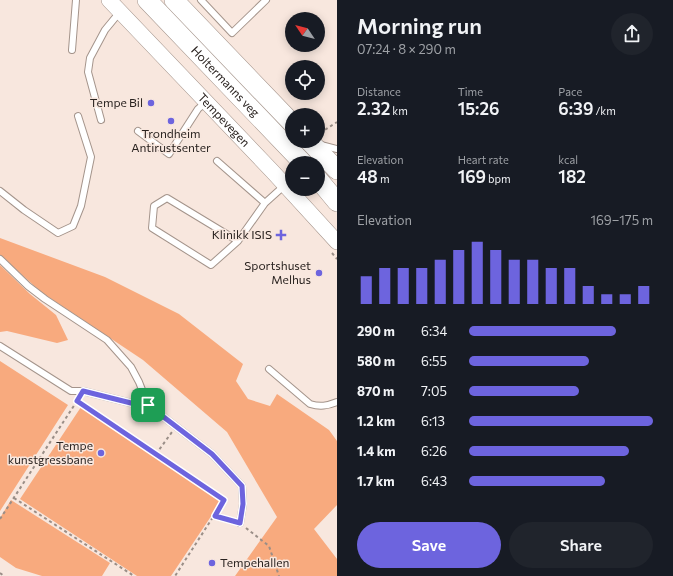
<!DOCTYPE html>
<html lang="en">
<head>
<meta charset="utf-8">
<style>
	body { margin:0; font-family:Commissioner,sans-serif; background:#20242c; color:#f1f3f6; height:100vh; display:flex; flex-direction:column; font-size:15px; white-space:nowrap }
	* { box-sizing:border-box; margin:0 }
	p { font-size:13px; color:#9ea1a6 }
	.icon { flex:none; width:22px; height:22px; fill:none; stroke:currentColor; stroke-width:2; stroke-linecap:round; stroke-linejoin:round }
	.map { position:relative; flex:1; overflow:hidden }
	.side { display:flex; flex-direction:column; background:#171b24; width:336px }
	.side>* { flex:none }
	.needle { width:26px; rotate:305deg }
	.buttons { position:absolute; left:285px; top:12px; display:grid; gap:8px }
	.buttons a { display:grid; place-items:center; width:40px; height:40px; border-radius:50%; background:#171b24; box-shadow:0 2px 10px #0003; font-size:20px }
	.pin { position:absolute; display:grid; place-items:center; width:34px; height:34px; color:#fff; margin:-17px; border-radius:8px; box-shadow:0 2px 6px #0006 }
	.round { display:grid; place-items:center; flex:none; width:42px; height:42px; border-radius:21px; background:#20242c }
	.headline { display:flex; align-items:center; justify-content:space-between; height:68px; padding:0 20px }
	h1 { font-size:22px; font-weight:600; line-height:30px }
	.stats { display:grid; grid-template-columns:repeat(3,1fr); gap:6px; height:68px; padding:4px 20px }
	.stats div { display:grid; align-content:center }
	.stats b { font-size:17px; font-weight:600 }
	.stats small { font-size:11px; font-weight:400 }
	.stats p { font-size:11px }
	.chart { height:112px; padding:8px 20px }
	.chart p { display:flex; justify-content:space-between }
	.chart svg { width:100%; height:72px; margin-top:4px; stroke:#6d64de; stroke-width:6 }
	.primary-button { display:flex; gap:8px; margin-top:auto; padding:8px 20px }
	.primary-button a { flex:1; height:46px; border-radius:24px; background:#6d64de; color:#fff; font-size:16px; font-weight:600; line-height:46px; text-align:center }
	.primary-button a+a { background:#20242c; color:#f1f3f6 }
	ul { padding:0 20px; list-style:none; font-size:13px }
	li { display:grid; grid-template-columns:64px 48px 1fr; align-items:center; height:30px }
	li i { height:10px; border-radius:5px; background:#6d64de }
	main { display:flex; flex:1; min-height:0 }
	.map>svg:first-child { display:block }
	.green { fill:#f8aa7e }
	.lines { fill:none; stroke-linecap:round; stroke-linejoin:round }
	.service-casing { stroke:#a4948b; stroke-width:8 }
	.tertiary-casing { stroke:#a4948b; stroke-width:16 }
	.primary-casing { stroke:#a4948b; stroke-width:20 }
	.path { stroke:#9a8e87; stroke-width:2; stroke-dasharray:3 3; stroke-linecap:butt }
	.service { stroke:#fff; stroke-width:6 }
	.tertiary { stroke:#fff; stroke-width:15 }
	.primary { stroke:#fff; stroke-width:19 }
	.route-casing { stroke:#fff; stroke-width:8 }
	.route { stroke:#6d64de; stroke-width:5 }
	.poi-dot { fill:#6d64de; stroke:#f8e7de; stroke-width:1.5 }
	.labels { text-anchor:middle; stroke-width:3; stroke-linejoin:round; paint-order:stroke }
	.street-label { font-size:12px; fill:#2a2320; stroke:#f8e7de }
	.poi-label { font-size:12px; fill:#2a2320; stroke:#f8e7de; text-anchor:end }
</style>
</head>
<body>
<main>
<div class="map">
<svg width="337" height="576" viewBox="0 0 337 576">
	<rect width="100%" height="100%" fill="#f8e7de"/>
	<path class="green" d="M0 238 105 277 179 314 243 364 236 381 248 399 270 406 277 394 329 430 337 441V505L314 529 337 559V576H235L277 517 227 432 143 360 41 292 0 255Z
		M0 265 30 294 56 315 68 340 57 343 7 331 0 332Z
		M0 361 68 405 0 511Z
		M81 407 222 500 171 576H137L20 499Z
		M11 500 110 563 102 576H42L16 568 0 557V518Z"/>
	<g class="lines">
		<defs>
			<path id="service" d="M201 0 232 33 266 0
				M72 50 76 0
				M101 120 88 72 90 58 105 30 119 13
				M138 131 169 154 198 109 206 102
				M321 145 337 149
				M217 161 265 203
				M0 191 24 210 58 233 73 226 81 206 91 157 78 116
				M238 241 211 265 152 228 154 206 167 198 238 241 265 203 285 185
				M0 259 28 286 45 299 107 340 131 367 139 382 148 405 212 454 242 486 243 504 240 523
				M0 346 71 391H83L139 405H148
				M269 369 310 404C320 407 327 406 337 402"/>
			<g id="tertiary">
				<path id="s1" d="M109 0 273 172 337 242"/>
			</g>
			<g id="primary">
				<path id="s2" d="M147 0 303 163"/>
				<path d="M174 0 292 123"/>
				<path d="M309 141 337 170"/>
				<path d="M318 179 337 202"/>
			</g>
		</defs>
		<use href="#service" class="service-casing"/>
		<use href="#tertiary" class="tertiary-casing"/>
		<use href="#primary" class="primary-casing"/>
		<path class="path" d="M320 133 337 122
			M332 253 337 259
			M77 401 224 500 175 576
			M156 454 172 432
			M14 498 134 576
			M215 516 232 521
			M0 519 77 401
			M246 528 269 546 279 576
			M0 573 4 576"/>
		<use href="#service" class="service"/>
		<use href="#tertiary" class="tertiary"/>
		<use href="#primary" class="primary"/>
	</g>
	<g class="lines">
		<defs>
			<path id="route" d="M83 391 139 405H148L212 454 242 486 243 504 240 523 215 516 224 500 77 401Z"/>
		</defs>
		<use href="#route" class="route-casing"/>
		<use href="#route" class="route"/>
	</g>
	<g class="poi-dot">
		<circle cx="151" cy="103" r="4"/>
		<circle cx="171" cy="121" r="4"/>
		<path d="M279 229h4v4h4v4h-4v4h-4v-4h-4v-4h4z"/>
		<circle cx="319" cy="273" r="4"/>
		<circle cx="101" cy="453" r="4"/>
		<circle cx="212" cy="563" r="4"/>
	</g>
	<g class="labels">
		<g class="street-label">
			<text dy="4" stroke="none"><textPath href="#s2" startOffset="113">Holtermanns veg</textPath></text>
			<text dy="4" stroke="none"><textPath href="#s1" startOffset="166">Tempevegen</textPath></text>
		</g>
		<g class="poi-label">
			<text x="143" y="107">Tempe Bil</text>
			<text x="171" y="138" text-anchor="middle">Trondheim<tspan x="171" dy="14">Antirustsenter</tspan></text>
			<text x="272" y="239">Klinikk ISIS</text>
			<text x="311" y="270">Sportshuset<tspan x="311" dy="14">Melhus</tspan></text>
			<text x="93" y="450">Tempe<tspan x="93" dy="14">kunstgressbane</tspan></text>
			<text x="220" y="567" text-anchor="start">Tempehallen</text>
		</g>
	</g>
</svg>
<div class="buttons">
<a><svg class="needle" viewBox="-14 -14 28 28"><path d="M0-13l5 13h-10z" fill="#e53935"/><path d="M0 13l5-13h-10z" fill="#9ea1a6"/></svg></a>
<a><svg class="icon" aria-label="locate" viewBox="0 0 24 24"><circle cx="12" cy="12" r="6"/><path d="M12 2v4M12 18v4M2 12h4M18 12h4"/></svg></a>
<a>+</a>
<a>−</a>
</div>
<div class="pin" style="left:148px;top:405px;background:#1e9e55"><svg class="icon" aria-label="arrive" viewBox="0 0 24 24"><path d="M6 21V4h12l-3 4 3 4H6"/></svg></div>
</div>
<section class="side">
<div class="headline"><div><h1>Morning run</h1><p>07:24 · 8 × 290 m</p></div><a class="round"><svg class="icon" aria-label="share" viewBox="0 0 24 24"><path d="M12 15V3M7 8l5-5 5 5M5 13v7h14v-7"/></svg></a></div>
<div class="stats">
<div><p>Distance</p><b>2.32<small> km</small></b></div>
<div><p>Time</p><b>15:26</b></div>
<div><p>Pace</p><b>6:39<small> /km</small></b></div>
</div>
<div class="stats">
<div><p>Elevation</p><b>48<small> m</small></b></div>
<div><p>Heart rate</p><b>169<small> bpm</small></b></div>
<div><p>kcal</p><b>182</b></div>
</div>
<div class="chart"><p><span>Elevation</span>169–175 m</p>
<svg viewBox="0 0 160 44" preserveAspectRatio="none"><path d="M5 44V27M15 44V22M25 44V22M35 44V22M45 44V17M55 44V11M65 44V6M75 44V11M85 44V17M95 44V17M105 44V22M115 44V22M125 44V33M135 44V38M145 44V38M155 44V33"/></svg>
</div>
<ul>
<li><b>290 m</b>6:34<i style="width:80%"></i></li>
<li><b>580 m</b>6:55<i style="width:65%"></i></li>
<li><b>870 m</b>7:05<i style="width:60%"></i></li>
<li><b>1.2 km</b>6:13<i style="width:100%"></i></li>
<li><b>1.4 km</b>6:26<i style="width:87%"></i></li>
<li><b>1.7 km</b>6:43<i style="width:74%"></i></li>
</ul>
<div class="primary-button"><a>Save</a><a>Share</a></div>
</section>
</main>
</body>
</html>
